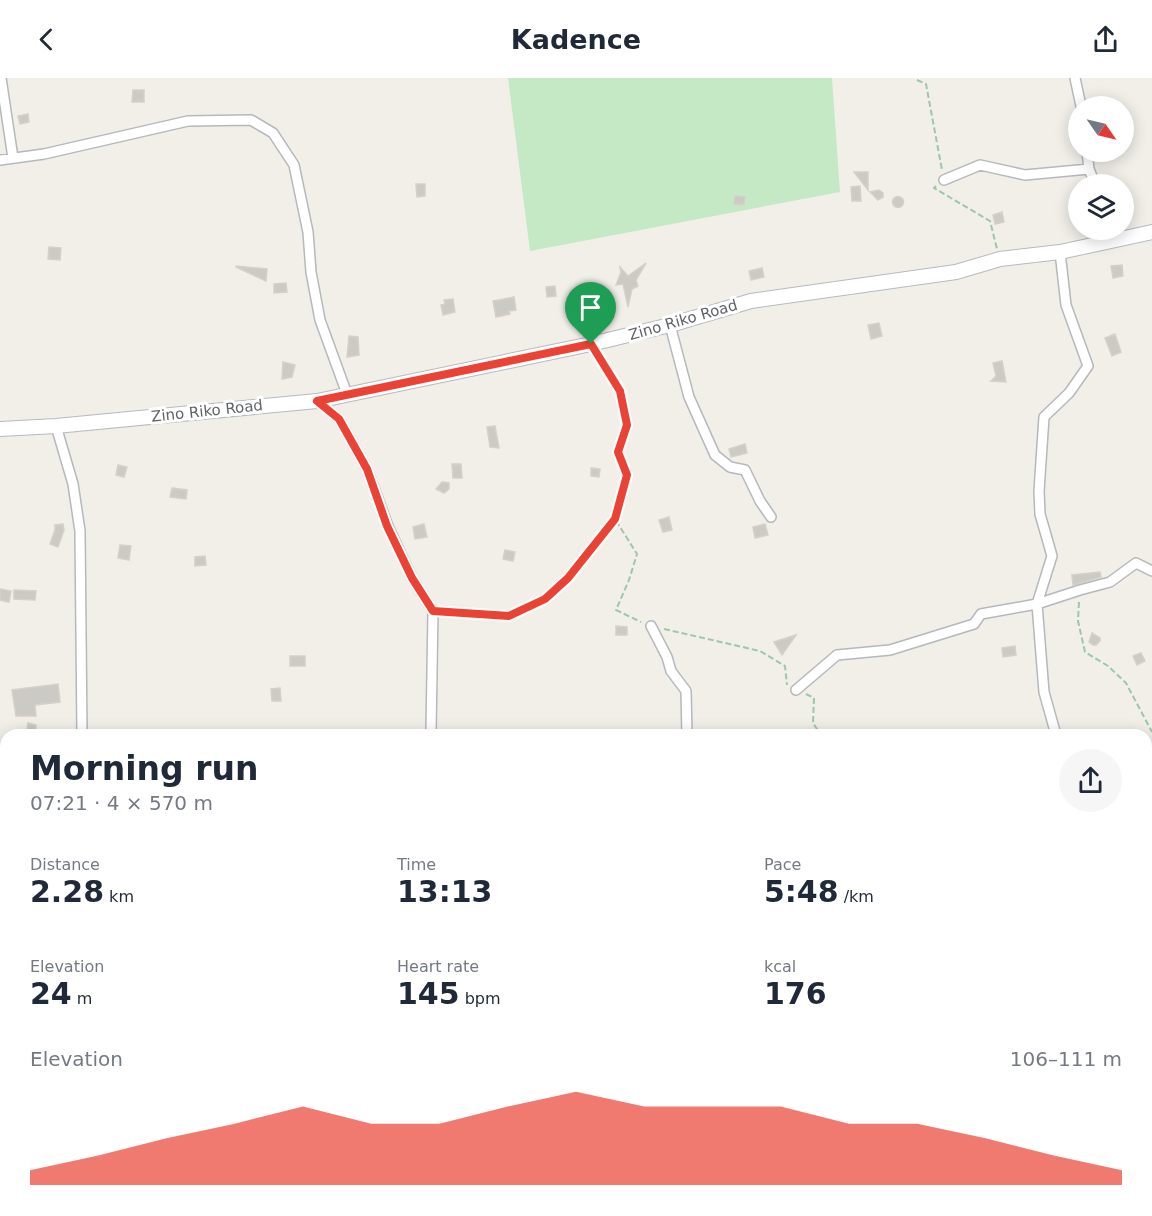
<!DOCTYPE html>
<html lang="en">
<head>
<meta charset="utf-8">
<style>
	body { margin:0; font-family:"DejaVu Sans",sans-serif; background:#f6f6f7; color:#1f2937; height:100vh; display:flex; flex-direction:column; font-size:22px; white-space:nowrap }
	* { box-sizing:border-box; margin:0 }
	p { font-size:20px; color:#747a83 }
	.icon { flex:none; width:33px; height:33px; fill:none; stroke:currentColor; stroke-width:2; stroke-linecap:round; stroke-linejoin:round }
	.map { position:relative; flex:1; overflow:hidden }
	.details { position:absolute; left:0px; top:651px; width:1152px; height:488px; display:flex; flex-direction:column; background:#fff; border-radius:18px 18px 0 0; box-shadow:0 3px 15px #0003 }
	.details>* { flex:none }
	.needle { width:39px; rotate:124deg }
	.controls { position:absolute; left:1068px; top:18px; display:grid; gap:12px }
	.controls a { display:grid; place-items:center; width:66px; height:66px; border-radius:50%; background:#fff; box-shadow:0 3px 15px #0003; font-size:30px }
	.pin { position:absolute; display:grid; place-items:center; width:51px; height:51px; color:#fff; margin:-62px -26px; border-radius:50% 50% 50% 0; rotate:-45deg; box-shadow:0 0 6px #0007 }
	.pin .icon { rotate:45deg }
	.round { display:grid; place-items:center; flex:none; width:63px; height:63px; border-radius:32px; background:#f6f6f7 }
	.overview { display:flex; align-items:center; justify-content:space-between; height:102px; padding:0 30px }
	h1 { font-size:33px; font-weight:700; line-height:45px }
	.metrics { display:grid; grid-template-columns:repeat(3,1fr); gap:9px; height:102px; padding:6px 30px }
	.metrics div { display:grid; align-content:center }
	.metrics b { font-size:30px; font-weight:700 }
	.metrics small { font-size:16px; font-weight:400 }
	.metrics p { font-size:16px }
	.chart { height:168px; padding:12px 30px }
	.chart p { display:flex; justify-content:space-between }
	.chart svg { width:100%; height:108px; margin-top:6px; fill:#ea4335; opacity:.7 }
	header { display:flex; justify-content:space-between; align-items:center; height:78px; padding:0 30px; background:#fff; font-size:27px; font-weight:700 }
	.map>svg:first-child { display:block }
	.green { fill:#c5e8c5 }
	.building { fill:#cccac5; stroke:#d6d1c6; stroke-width:1.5 }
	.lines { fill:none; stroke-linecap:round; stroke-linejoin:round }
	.street-casing { stroke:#b5b8bc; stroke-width:12 }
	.secondary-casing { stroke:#b6babf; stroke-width:16 }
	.path { stroke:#9cc7a9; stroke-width:2; stroke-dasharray:6 3; stroke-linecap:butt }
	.street { stroke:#fff; stroke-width:9 }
	.secondary { stroke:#fff; stroke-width:14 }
	.route-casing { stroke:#fff; stroke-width:12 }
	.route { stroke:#ea4335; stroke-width:8 }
	.labels { text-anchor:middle; stroke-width:6; stroke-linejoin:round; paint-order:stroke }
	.street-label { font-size:15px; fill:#5f6368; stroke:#fff }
</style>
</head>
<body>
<header><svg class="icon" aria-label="back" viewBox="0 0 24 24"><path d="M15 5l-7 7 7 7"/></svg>Kadence<svg class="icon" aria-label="share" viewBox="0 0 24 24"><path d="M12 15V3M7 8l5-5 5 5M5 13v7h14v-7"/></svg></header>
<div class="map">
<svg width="1152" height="1138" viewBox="0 0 1152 1138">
	<rect width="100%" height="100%" fill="#f1efe8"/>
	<path class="green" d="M508 0H832L840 114 530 173Z
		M250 1133H624L620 1138H255Z"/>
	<path class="building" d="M133 12H144V24H132Z
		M28 36 29 44 20 46 18 38Z
		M854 94H868V112Z
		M416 106H425V118L417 119Z
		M860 108 861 123H852L851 109Z
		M879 112 883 115V119L878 122 870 114Z
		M735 118 745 119 744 127 734 126Z
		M892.5 124a5.5 5.5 0 1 1 11 0a5.5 5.5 0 1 1-11 0Z
		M1002 134 1004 144 995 146 993 137Z
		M49 169 61 170 60 182 48 181Z
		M646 185 636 202 638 208 632 211 628 229 623 206 616 207 621 194 620 189 628 198Z
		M1122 187 1123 198 1113 200 1111 188Z
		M236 188 267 191 266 203 236 189Z
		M762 190 764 199 751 202 749 193Z
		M286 205 287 214 274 215V206Z
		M555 208 556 218 547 219 546 209Z
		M514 219 516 232 509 233 510 236 496 239 493 223Z
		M453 221 455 234 443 237 441 227 445 226 444 222Z
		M879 245 882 258 871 261 868 247Z
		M1115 256 1121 274 1112 278 1105 260Z
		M349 258 358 259 359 277 347 279Z
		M1002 283 1006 304 991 303 996 298 993 285Z
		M283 284 295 287 292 299 282 301Z
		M495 348 499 370 490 369 487 349Z
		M745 366 747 375 731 379 729 371Z
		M452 386H461L462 400H453Z
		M118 387 127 389 124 399 116 397Z
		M591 390 600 391 599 399 591 398Z
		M442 404 449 405V411L444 415 436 411Z
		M172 410 187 412 186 421 170 419Z
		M669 439 672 452 663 454 659 442Z
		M63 446 64 452 58 469 50 466 55 452V447Z
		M424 446 427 459 415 461 413 449Z
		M765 446 768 457 755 460 753 449Z
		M120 467 131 468 129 482 118 480Z
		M505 472 515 474 513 483 503 481Z
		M205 478 206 487 195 488V479Z
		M1100 494 1101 499 1073 507 1072 497Z
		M0 511 11 513 9 524 0 522Z
		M14 512 36 513 35 522 14 521Z
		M616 548 627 549V557H616Z
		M1092 555 1100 560V563L1096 567H1093L1089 564Z
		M796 557 782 577 774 564Z
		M1015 568 1016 577 1003 579 1002 570Z
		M1141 575 1145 583 1137 587 1133 578Z
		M290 578H305V588H290Z
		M58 606 60 624 35 627 36 638H16L12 612Z
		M280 610 281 623H272L271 611Z
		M28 645 36 647V657H26Z"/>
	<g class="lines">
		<defs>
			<path id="street" d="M1 0 13 80
				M1075 0 1081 28
				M1087 74 1089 91 1095 106
				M0 82 44 76 188 43 251 42 273 55 294 87 308 154 311 194 320 242 347 316
				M944 102 980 87 1025 97 1089 91
				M670 247 689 319 715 377 730 389 745 392 760 423 771 439
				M317 323 339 341 367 391 388 448 412 500 433 533 431 653 434 657
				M56 348 73 406 80 453 82 657
				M651 548 667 579 671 593 686 613 687 657
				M796 612 837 577 890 572 974 546 981 536 1037 526 1080 512 1110 504 1136 485 1152 493
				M1056 657 1044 614 1037 526 1052 478 1040 436 1039 413 1044 339 1069 315 1088 288 1066 227 1060 174
				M1146 796 1152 793
				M0 823 6 818
				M0 1014 6 1018
				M163 1132 172 1138
				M1114 1132 1129 1138
				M0 1134 9 1138
				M874 1138 877 1132
				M1151 1138H1152"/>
			<path id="secondary" d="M0 351 56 348 317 323 591 266 670 247 751 223 956 194 1000 181 1060 174 1152 154"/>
		</defs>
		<use href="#street" class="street-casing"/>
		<use href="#secondary" class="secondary-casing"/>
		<path class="path" d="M917 2 926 6 942 92
			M936 108 934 110 990 143 997 171
			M596 275 619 313 627 347 618 374 627 397 615 441 637 476 629 502 616 532 641 544
			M1079 524 1078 543 1085 574 1108 588 1126 605 1152 654
			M442 533 509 538 545 521 568 500 615 441
			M664 551 760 573 785 588 787 607
			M806 616 814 620 813 645 821 657
			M1146 1040H1152"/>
		<use href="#street" class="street"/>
		<use href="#secondary" class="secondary"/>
	</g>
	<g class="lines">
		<defs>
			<path id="route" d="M591 266 620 313 627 347 618 374 627 397 615 441 568 500 545 521 509 538 433 533 412 500 387 448 367 391 339 341 317 323Z"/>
		</defs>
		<use href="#route" class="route-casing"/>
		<use href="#route" class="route"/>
	</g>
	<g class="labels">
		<g class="street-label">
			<text transform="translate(683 242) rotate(-16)" y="5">Zino Riko Road</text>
			<text transform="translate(207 333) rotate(-6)" y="5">Zino Riko Road</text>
		</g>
	</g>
</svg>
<div class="controls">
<a><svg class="needle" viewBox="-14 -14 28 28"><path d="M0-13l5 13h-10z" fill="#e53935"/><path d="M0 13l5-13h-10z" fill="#747a83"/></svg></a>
<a><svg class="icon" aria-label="layers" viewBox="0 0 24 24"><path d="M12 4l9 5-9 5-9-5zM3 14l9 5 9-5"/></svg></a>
</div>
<div class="pin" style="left:591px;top:266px;background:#1e9e55"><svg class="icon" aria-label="arrive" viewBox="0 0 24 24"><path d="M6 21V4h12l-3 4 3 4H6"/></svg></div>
<section class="details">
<div class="overview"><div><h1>Morning run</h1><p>07:21 · 4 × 570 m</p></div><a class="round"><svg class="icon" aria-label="share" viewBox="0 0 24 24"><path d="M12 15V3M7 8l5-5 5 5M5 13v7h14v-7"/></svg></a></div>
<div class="metrics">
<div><p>Distance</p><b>2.28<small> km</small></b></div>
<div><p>Time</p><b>13:13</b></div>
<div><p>Pace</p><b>5:48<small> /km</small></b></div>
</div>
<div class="metrics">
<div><p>Elevation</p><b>24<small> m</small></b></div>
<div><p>Heart rate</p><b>145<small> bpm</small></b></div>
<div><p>kcal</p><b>176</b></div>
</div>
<div class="chart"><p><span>Elevation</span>106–111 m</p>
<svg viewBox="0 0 160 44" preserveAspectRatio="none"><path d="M0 44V38L10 32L20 25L30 19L40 12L50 19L60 19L70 12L80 6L90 12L100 12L110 12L120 19L130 19L140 25L150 32L160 38V44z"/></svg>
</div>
</section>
</div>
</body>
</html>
